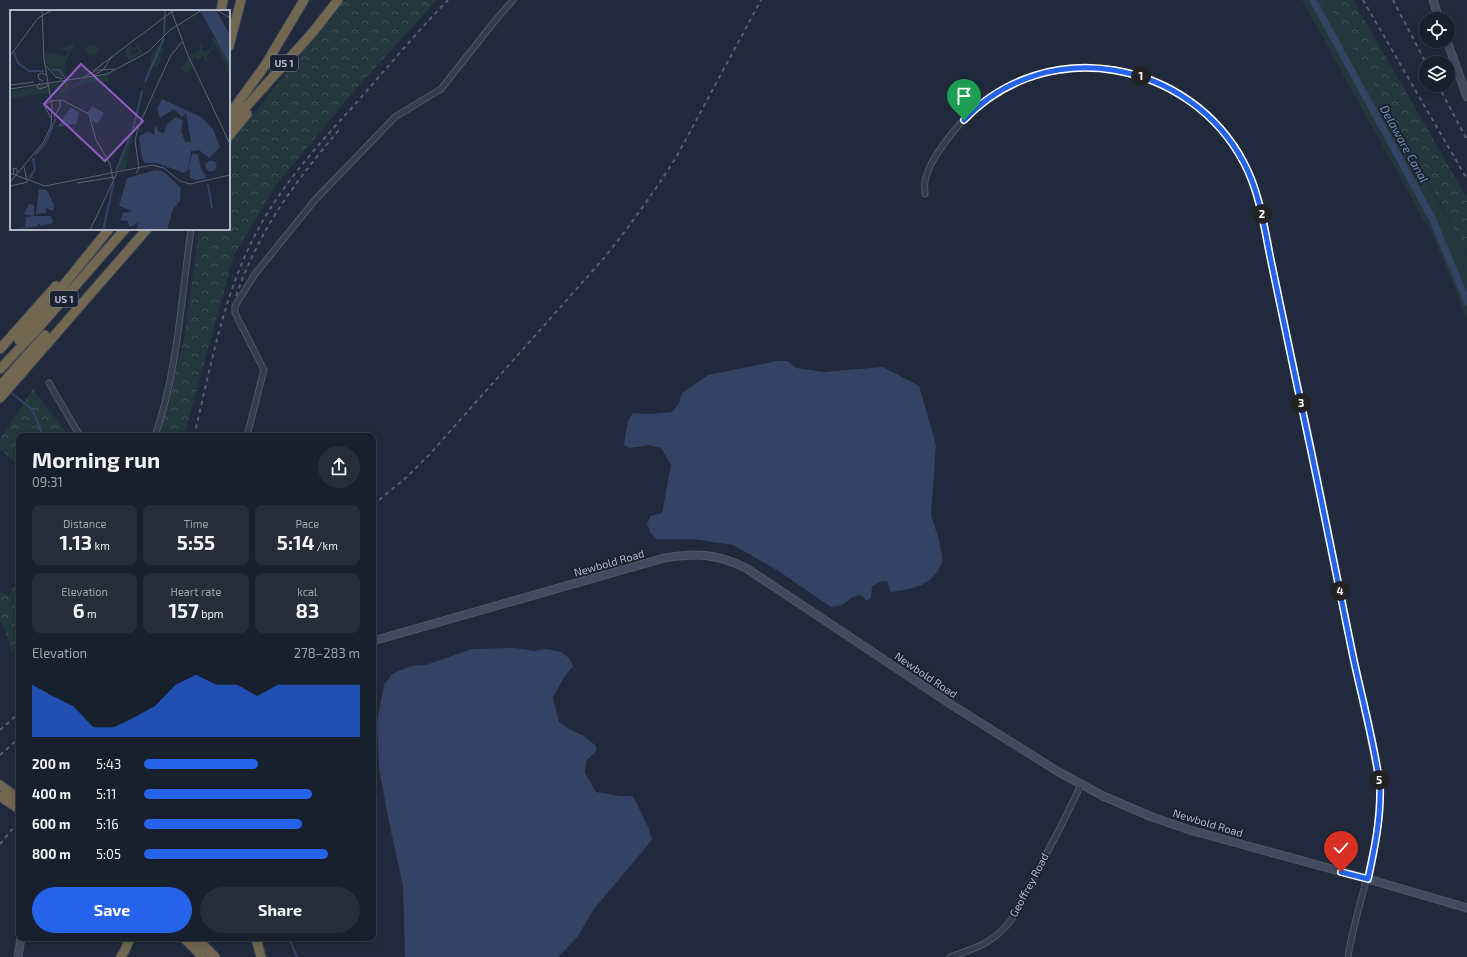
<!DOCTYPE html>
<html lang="en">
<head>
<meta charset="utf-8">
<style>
	body { margin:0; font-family:"Exo 2",sans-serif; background:#262d39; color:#f1f3f6; height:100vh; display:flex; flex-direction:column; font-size:15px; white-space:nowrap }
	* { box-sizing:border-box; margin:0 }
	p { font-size:13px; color:#9fa3aa }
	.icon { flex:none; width:22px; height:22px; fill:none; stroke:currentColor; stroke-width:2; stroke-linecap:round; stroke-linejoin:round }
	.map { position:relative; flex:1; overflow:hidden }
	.panel { position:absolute; left:16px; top:433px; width:360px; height:508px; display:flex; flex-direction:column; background:#19202d; border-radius:8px; box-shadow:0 2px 10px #0003,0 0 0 1px #373e49 }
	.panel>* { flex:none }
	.fabs { position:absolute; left:1419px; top:12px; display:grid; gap:8px }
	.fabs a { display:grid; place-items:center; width:36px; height:36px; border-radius:50%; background:#19202d; box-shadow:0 2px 10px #0003,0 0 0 1px #373e49; font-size:20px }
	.pin { position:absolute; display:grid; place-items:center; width:34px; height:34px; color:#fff; margin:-41px -17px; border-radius:50% 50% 50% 0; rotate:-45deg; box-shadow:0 0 4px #0007 }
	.pin .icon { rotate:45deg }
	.km { position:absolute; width:20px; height:20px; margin:-10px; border-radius:50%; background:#222; color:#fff; font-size:11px; line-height:20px; text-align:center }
	.round { display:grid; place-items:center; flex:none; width:42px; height:42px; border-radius:21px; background:#262d39 }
	.overview { display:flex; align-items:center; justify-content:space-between; height:68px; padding:0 16px }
	h1 { font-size:22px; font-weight:700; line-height:30px }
	.figures { display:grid; grid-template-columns:repeat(3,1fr); gap:6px; height:68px; padding:4px 16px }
	.figures div { display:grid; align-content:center; border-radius:8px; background:#262d39; text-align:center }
	.figures b { font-size:20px; font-weight:700 }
	.figures small { font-size:11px; font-weight:400 }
	.figures p { font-size:11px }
	.chart { height:112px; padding:8px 16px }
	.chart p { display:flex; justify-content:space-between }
	.chart svg { width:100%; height:72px; margin-top:4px; fill:#2563eb; opacity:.7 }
	.cta { display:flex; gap:8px; margin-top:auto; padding:8px 16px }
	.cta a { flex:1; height:46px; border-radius:24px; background:#2563eb; color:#fff; font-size:16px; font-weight:700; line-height:46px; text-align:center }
	.cta a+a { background:#262d39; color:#f1f3f6 }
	ul { padding:0 16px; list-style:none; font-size:13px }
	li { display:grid; grid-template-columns:64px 48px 1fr; align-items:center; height:30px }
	li i { height:10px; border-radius:5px; background:#2563eb }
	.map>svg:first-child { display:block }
	.forest { fill:url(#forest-crowns) }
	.park { fill:#23373d }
	.water { fill:#344364 }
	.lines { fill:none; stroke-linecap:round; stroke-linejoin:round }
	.stream { stroke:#344364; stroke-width:2 }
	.canal { stroke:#344364; stroke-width:7 }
	.minor-casing { stroke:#505766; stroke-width:7 }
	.secondary-casing { stroke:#505766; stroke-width:9 }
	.motorway-casing { stroke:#3d4453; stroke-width:11 }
	.minor { stroke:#353c4c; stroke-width:5 }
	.secondary { stroke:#424a5f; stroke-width:7 }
	.motorway { stroke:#726851; stroke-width:9 }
	.rail { stroke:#565f73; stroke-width:2; stroke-dasharray:4 4; stroke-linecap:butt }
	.route-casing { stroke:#fff; stroke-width:8 }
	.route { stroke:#2563eb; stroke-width:5 }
	.labels { text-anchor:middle; stroke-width:3.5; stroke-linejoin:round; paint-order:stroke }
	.shield { fill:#1a2130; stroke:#838a9a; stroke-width:1 }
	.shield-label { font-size:10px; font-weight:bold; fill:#b0b7c8 }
	.street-label { font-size:11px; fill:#b0b7c8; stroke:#1a2130 }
	.water-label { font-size:12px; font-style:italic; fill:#768ab2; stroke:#1a2130 }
	.inset-river { fill:none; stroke:#344364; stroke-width:2 }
	.inset-road { fill:none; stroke:#5a6274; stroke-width:1 }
	.view { fill:#8e5dc2; fill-opacity:0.15; stroke:#8e5dc2; stroke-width:2 }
	.inset-edge { fill:none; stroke:#b0b7c8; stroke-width:2 }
</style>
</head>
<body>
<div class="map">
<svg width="1467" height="957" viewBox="0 0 1467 957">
	<defs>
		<pattern id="forest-crowns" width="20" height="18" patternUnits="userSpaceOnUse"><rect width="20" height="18" fill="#23373d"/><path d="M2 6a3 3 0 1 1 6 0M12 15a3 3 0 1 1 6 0" fill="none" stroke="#405258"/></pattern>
	</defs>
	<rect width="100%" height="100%" fill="#212a3c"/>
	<path class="forest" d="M345 0H437L355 90 277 184 234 255 184 436H157L184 340 199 229H229V141L254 113Z
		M1326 0H1353L1467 198V254L1446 213Z
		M33 389 69 436H19V466L0 449V439Z
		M19 580V663L12 653 3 623 0 622V592L8 595Z"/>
	<path class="park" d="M1302 0H1326L1460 240 1467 257V319L1435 240Z"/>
	<path class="water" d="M777 361H787L796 368 824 372 883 367 919 386 936 445 931 515 939 540 942 556V563L938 571 930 580 921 585 908 589 891 592 887 581 880 582 872 586 871 598 867 601 861 595 853 597 842 605 831 607 777 570 733 545 694 539H657L650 532 647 523 651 516 662 513 671 465 661 448 649 445 630 448 624 445 628 421 633 413 649 414 672 412 679 403 682 393 708 375Z
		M515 648 534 651 545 649 561 652 569 658 573 666 564 677 553 698 559 722 569 729 584 736 596 746V751L586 761 585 773 596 792 620 796H633L648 827 652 840 594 909 578 936 558 957H405L403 886 389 822 379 769 377 721 384 685 392 674 411 666 426 665 472 649Z"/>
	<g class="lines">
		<path class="stream" d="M10 392 32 409 43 436
			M289 938 297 957"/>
		<path class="canal" d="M1313 0 1433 220 1467 302"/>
		<defs>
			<path id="minor" d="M925 194C925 190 924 185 925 182 927 165 943 145 953 132 1020 49 1147 47 1218 125 1237 145 1249 170 1257 196L1311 446 1380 785C1383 846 1357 898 1348 957
				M49 383 80 436
				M155 436C178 370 181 299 191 230
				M247 436 264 370 235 313V306L255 274 315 200 395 117 441 89 494 22 513 0
				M950 957C976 948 994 943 1012 919L1062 824 1081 785"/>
			<path id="secondary" d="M1433 0 1439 19
				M1447 41 1467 97
				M373 641 664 558C697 553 715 553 746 568L955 707 1057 771 1103 796 1152 817 1190 830 1368 879 1467 908
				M18 957 21 938"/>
			<path id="motorway" d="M221 11 223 0
				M229 46 241 0
				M229 115 264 67 304 0
				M229 126 313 32 338 0
				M229 136 247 114
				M19 340 109 229
				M0 349 56 286
				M0 369 33 334 125 229
				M0 386 45 335
				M0 398 147 229
				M0 785 19 799
				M0 796 19 809
				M184 938 203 957
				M196 938 215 957
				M256 938 261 957
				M121 957 125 950 130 938"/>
		</defs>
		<use href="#minor" class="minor-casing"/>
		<use href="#secondary" class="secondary-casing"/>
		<use href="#motorway" class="motorway-casing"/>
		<use href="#minor" class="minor"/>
		<use href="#secondary" class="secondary"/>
		<use href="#motorway" class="motorway"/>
		<path class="rail" d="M1363 0 1467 179
			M1393 0 1426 63
			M1438 85 1467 140
			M236 296C259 230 294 183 339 130
			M194 436C210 370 222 301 253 239 279 187 318 145 357 102 387 68 416 33 448 0
			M373 505 408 476 428 456 605 257C631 224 656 190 678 154L761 0
			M0 730 19 713
			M0 755 19 738
			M0 844 19 821"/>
	</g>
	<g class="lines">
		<defs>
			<path id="route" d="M964 120C1046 33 1190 60 1244 163 1259 191 1264 225 1270 256 1279 299 1288 342 1297 385 1317 476 1335 569 1354 661 1363 702 1374 743 1380 785 1381 817 1375 847 1368 879L1341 872"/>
		</defs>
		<use href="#route" class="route-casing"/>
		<use href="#route" class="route"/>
	</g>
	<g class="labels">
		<g class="shield">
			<rect x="270" y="55" width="28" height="16" rx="3"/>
			<rect x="50" y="291" width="28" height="16" rx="3"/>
		</g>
		<g class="shield-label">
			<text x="284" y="67">US 1</text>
			<text x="64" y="303">US 1</text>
		</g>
		<g class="street-label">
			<text transform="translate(609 563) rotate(-16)" y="4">Newbold Road</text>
			<text transform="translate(926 675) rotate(34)" y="4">Newbold Road</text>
			<text transform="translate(1208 823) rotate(17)" y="4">Newbold Road</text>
			<text transform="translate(1029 885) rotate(-62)" y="4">Geoffrey Road</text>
		</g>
		<g class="water-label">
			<text transform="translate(1404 144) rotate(61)" y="4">Delaware Canal</text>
		</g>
	</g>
	<g transform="translate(10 10)">
		<rect width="220" height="220" fill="#212a3c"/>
		<path d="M76 40a6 6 0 1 1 12 0a6 6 0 1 1-12 0Z" fill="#23373d"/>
		<path d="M201 28 206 29 220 55V62L216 64V54ZM123 31 133 43 119 50 114 41 118 37 122 34 120 40 125 37 126 39 121 42 122 45 128 41ZM65 33 54 55 56 66 58 67H48L37 57 34 43 41 42 55 47 59 41 50 39ZM202 33 203 38 197 46V54L193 46 184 53 187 50 185 47 183 51 180 44 190 40 189 35H191L194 42 201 39ZM149 35 154 40 150 46 153 48 146 58 140 51 144 40ZM103 63 98 67 99 72H76L54 83H46L45 75 38 83 0 88V82L8 80 50 72 48 77 53 81 54 72 58 71V80L72 69ZM134 80 115 160H108L123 121Z" fill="#23373d"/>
		<path d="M179 48 183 58 176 64 171 58Z" fill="#23373d"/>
		<path d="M156 0 155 28 140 59 123 121 106 161 122 120 138 59 151 33Z" fill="#23373d"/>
		<path d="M190 0H206L220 25V55ZM152 89 191 107 203 119 210 137 199 148 189 140 181 141 178 160 174 163 147 153H135L132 148 129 127 138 121 144 125 145 115 149 122 154 123 156 115 166 107 173 110 171 121 175 132H181L176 103 172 107 164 99 150 108 147 99ZM82 96 94 103 88 114 82 111 78 102ZM61 97 69 103 66 114 47 117ZM182 144H188L191 159 197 168 187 170 180 168 179 156ZM195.5 156a5.5 5.5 0 1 1 11 0a5.5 5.5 0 1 1-11 0ZM146 160 154 162 171 178 170 191 163 199 157 220H126L129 212 123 216H119L118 211 110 210 113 203 122 201 109 196 117 168ZM29 179 37 180 44 195 43 201 36 198V203L26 204ZM19 194 24 195V206H41L43 213 31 216 28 213V216L8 219 15 217 16 207 24 206 14 204Z" fill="#344364"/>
		<path class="inset-river" d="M154 25 155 0M4 42 8 53 19 61H34M42 60H49L56 69M135 72 154 28M25 145 35 134 46 108M106 161 123 119 132 81M19 169 25 159 23 148M198 174 202 198M93 220 104 172"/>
		<path class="inset-road" d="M32 0 34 49M161 0 177 43 220 134M207 0 220 8M0 46 28 8 42 0M35 55 46 67 53 69M83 61 164 0M84 65 93 60 102 46M74 67 87 60 104 59M33 71 29 69 28 65 32 63 36 65M30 73 27 76 29 79 36 77 38 74M0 75 24 72M0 79 97 64 138 42 160 20 192 0M34 95 41 91 52 90 79 104 86 130 100 154 103 170M34 95 41 108M44 107 50 97V90M14 157 17 171M0 163 35 176 142 155 154 158 170 171 180 174 220 165M126 163 129 159 125 130 129 115 161 45 172 32M4 165 3 158 7 159V163M0 172 33 133 41 116 42 97 34 49M67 173 105 167M0 176 18 172M80 220 107 163"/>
		<path class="view" d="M71 54 133 111 95 151 34 94Z"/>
		<rect width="220" height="220" class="inset-edge"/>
	</g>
</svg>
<div class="fabs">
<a><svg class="icon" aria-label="locate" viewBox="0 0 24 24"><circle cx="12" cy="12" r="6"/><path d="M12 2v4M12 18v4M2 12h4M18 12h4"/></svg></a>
<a><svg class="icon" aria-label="layers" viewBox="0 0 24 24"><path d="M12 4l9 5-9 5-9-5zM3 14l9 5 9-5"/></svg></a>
</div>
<div class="pin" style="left:964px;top:120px;background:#1e9e55"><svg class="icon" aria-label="arrive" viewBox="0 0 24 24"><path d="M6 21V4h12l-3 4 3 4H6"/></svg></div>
<div class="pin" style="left:1341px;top:872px;background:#d93025"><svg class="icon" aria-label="check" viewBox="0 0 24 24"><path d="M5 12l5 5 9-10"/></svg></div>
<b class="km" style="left:1141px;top:76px">1</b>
<b class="km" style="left:1262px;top:214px">2</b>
<b class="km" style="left:1301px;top:403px">3</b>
<b class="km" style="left:1340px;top:591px">4</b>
<b class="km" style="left:1379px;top:780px">5</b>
<section class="panel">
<div class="overview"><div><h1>Morning run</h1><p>09:31</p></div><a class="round"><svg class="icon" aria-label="share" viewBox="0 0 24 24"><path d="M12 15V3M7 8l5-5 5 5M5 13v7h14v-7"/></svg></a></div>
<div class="figures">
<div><p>Distance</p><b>1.13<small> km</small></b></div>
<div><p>Time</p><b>5:55</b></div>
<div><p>Pace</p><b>5:14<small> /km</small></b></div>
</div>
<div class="figures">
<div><p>Elevation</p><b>6<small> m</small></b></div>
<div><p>Heart rate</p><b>157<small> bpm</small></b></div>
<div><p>kcal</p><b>83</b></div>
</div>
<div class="chart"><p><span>Elevation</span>278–283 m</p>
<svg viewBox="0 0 160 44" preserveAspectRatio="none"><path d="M0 44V12L10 19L20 25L30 38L40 38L50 32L60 25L70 12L80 6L90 12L100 12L110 19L120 12L130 12L140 12L150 12L160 12V44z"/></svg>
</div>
<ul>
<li><b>200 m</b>5:43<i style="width:53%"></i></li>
<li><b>400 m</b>5:11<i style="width:78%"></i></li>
<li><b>600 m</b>5:16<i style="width:73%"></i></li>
<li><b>800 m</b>5:05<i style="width:85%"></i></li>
</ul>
<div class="cta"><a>Save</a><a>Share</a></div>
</section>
</div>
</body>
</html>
